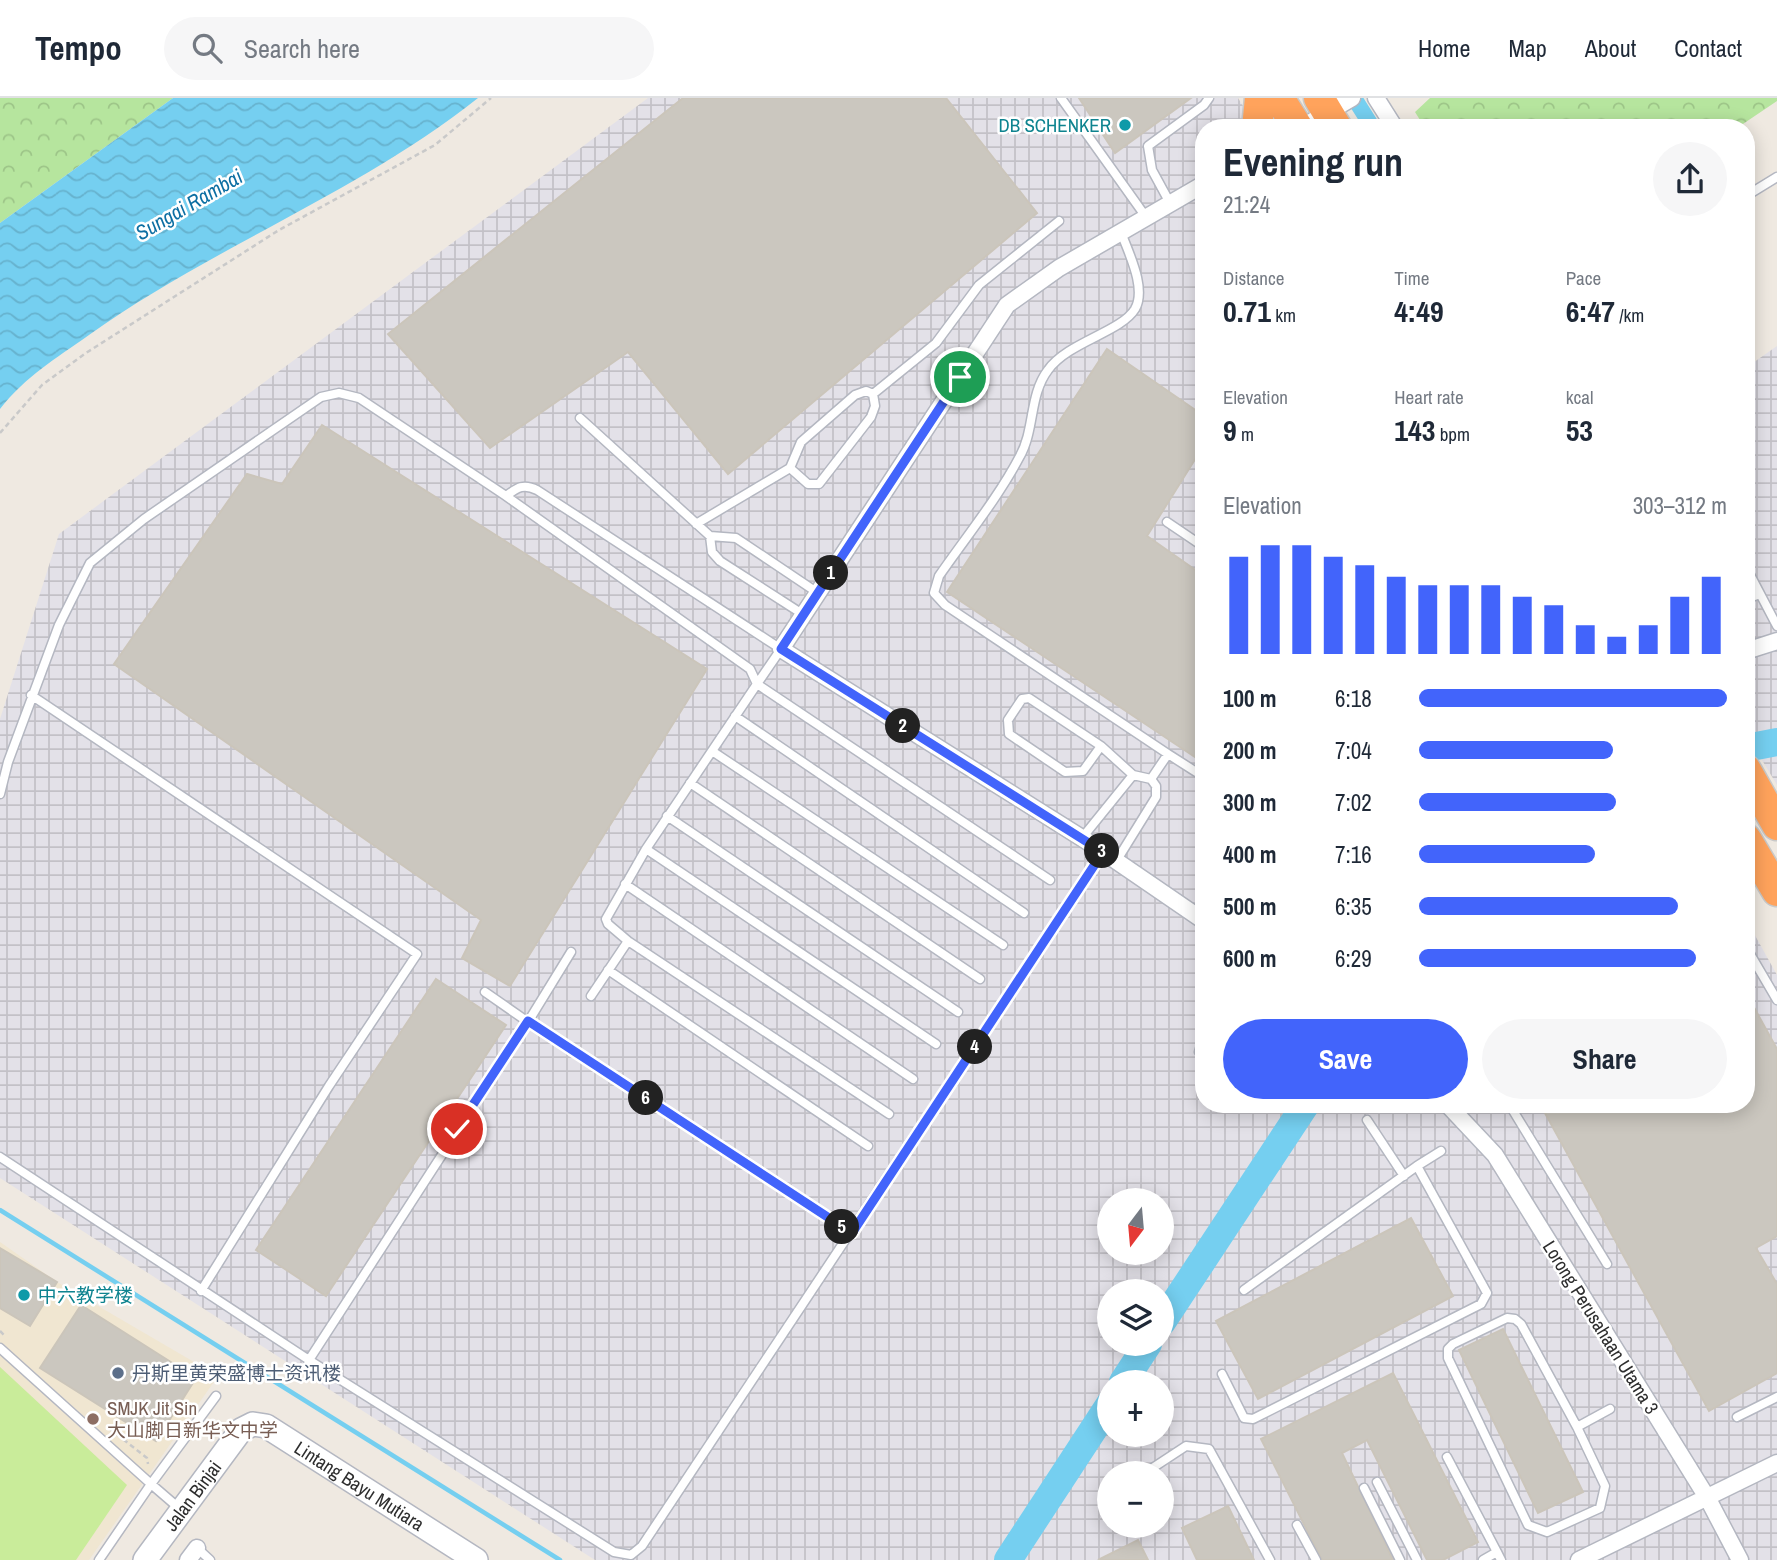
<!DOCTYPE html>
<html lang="en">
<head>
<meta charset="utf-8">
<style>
	body { margin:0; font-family:"Archivo Narrow","Noto Sans SC",sans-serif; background:#f6f6f7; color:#1f2937; height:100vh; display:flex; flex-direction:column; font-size:26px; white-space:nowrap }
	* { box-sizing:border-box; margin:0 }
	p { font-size:23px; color:#747a83 }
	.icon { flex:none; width:38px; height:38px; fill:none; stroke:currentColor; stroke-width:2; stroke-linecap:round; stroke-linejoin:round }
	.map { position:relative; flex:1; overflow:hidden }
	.side { position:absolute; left:1195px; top:21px; width:560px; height:994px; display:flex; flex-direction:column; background:#fff; border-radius:28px; box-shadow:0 4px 18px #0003 }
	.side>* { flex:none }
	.needle { width:46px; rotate:196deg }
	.tools { position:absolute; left:1097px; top:1090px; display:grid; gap:14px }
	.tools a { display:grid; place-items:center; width:77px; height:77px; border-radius:50%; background:#fff; box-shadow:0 4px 18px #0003; font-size:35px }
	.pin { position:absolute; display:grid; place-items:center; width:60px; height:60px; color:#fff; margin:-30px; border:4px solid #fff; border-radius:50%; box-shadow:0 2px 7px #0007 }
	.km { position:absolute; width:35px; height:35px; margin:-18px; border-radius:50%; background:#222; color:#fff; font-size:19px; line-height:35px; text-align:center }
	.round { display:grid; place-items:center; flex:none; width:74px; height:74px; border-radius:37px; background:#f6f6f7 }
	.overview { display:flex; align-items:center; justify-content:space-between; height:119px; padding:0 28px }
	h1 { font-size:38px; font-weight:700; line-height:52px }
	.stats { display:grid; grid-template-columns:repeat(3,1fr); gap:10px; height:119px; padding:7px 28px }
	.stats div { display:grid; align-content:center }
	.stats b { font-size:30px; font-weight:700 }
	.stats small { font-size:19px; font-weight:400 }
	.stats p { font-size:19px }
	.chart { height:196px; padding:14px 28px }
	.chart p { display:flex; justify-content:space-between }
	.chart svg { width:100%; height:126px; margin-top:7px; stroke:#4264fb; stroke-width:6 }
	.action { display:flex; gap:14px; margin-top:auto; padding:14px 28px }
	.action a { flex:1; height:80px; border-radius:42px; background:#4264fb; color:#fff; font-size:28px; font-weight:700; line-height:80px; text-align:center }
	.action a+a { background:#f6f6f7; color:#1f2937 }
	ul { padding:0 28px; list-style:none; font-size:23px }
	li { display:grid; grid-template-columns:112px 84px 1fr; align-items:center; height:52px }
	li i { height:18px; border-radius:9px; background:#4264fb }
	header { display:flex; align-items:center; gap:42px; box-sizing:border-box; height:98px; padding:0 35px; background:#fff; border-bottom:2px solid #e0e1e3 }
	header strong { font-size:33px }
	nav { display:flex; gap:38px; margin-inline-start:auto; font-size:24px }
	.search { width:490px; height:63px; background:#f6f6f7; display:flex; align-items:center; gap:18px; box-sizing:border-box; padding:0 24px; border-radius:38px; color:#747a83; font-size:26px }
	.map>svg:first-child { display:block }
	.industrial { fill:url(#industrial-grid); fill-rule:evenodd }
	.education { fill:#f0e6d1 }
	.forest { fill:url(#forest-crowns) }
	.pitch { fill:#c9ec9a }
	.water { fill:url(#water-waves) }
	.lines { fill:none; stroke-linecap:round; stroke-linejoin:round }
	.stream { stroke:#75cff0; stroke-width:4.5 }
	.canal { stroke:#75cff0; stroke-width:16 }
	.river { stroke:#75cff0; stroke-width:28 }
	.building { fill:#cbc7bf; stroke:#cbc5ba; stroke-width:2 }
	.lane-casing { stroke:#b4b7c1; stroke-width:11 }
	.street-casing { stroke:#b4b7c1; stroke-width:19 }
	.secondary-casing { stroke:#b4b7c1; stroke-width:26 }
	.highway-casing { stroke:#c9c9c9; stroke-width:33 }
	.path { stroke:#c9c9c9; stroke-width:2.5; stroke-dasharray:5 3.5; stroke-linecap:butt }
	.lane { stroke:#fff; stroke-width:8 }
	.street { stroke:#fff; stroke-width:16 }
	.secondary { stroke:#fff; stroke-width:23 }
	.highway { stroke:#ffa35c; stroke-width:30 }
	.route-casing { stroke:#fff; stroke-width:14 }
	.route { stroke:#4264fb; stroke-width:9 }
	.culture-dot { fill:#0f9aa8; stroke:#fff; stroke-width:2.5 }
	.service-dot { fill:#5c6f8a; stroke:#fff; stroke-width:2.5 }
	.education-dot { fill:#8d6e63; stroke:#fff; stroke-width:2.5 }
	.labels { text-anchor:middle; stroke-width:5; stroke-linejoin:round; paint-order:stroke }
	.culture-label { font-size:19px; fill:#0d838f; stroke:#fff; text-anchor:end }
	.street-label { font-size:19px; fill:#2e2e2e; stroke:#fff }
	.service-label { font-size:19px; fill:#4e5e75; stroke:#fff; text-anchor:start }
	.education-label { font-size:19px; fill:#785e54; stroke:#fff; text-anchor:start }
	.water-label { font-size:21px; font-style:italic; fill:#0d6fa3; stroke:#fff }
</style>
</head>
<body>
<header>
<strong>Tempo</strong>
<div class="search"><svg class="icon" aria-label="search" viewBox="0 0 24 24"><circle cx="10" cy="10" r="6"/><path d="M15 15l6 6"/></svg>Search here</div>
<nav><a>Home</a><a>Map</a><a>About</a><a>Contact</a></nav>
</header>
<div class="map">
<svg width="1777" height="1462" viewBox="0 0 1777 1462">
	<defs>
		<pattern id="industrial-grid" width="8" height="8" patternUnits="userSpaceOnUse" patternTransform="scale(1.75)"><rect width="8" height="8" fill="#e3e1e8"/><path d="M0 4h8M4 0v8" fill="none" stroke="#c3c1c7"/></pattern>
		<pattern id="forest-crowns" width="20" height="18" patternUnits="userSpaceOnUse" patternTransform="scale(1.75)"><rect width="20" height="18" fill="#b6e59e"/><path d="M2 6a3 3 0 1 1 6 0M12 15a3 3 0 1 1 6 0" fill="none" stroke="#9dc588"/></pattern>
		<pattern id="water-waves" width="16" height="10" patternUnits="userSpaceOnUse" patternTransform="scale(1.75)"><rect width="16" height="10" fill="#75cff0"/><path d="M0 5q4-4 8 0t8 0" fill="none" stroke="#66b2ce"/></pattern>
	</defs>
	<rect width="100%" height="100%" fill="#efe9e1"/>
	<path class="industrial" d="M648 0H1238L1257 30H1204V1006H1746L1747 823 1777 877V1462H595L0 1080V621L59 436ZM1110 1102H1162V1155H1110ZM1110 1194H1162V1246H1110ZM1110 1284H1162V1337H1110ZM1110 1376H1162V1428H1110Z
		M1777 248V687L1747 637V269Z"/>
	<path class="education" d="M0 1144 57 1184 218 1278 89 1462H0Z"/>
	<path class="forest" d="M0 0H173L0 125Z
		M1430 0H1777V3L1737 30H1425L1415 14Z"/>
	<path class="pitch" d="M0 1269 127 1387 76 1462H0Z"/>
	<path class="water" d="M173 0H478C360 94 212 149 89 237 55 261 26 278 0 311V125Z"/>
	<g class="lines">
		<path class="stream" d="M0 1112 560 1462"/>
		<path class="canal" d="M1354 0 1373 30"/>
		<path class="river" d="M1746 650 1777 644
			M1162 1224 1306 1006
			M1123 1284 1148 1246
			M1008 1462 1110 1306"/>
	</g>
	<path class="building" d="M683 0H946L1037 115 728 376 628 254 490 350 388 236Z
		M1079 0H1191L1115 55Z
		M1107 251 1204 318V347L1147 438 1204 478V665L947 494Z
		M322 327 707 571 510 888 462 860 481 822 114 566 247 376 282 386Z
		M436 881 506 927 326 1198 256 1152Z
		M1746 895 1777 951V1138L1756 1150 1777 1186V1275L1709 1313 1540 1006H1746Z
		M1411 1120 1453 1198 1258 1301 1216 1223Z
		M0 1150 57 1184 30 1228 0 1210Z
		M81 1207 196 1280 156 1343 40 1270Z
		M1503 1231 1583 1394 1538 1415 1459 1252Z
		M1393 1275 1478 1444 1443 1462H1427L1367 1342 1342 1355 1393 1462H1322L1261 1341Z
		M1228 1408 1254 1462H1197L1182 1430Z
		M1138 1442 1148 1462H1098Z"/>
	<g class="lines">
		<defs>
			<path id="lane" d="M1061 0 1146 119
				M1746 98 1777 79
				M1170 105 1152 72 1148 48 1204 7 1209 0
				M1121 134C1128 154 1147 190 1135 211 1121 234 1068 244 1048 272 1029 297 1035 331 1020 358 998 400 966 439 939 478L934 495 945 507 1168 656
				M580 320 710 438 712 454 720 463 804 517
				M790 370 808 386H819L871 319 875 308 873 296
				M506 398C517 390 523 385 537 392L781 551 757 586 1050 782
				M1167 424 1204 449
				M696 426 790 370 801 344 855 297 866 293 873 296 936 245 979 187 1059 123
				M710 438 736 440 818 495
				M1746 469 1777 528
				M1746 501 1760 496
				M31 597 417 856 329 988 201 1193
				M735 618 1024 815
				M1101 648 1083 673 1065 674 1009 636 1008 622 1022 601 1029 600 1101 648 1133 677 1151 681 1156 688V699L1117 762
				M712 653 1003 847
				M1151 681 1168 656 1204 679
				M690 685 980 881
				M0 696 8 664 59 527 90 465 144 421 321 299 339 295 359 300 506 398 750 571 757 586 646 751 606 821 608 826 628 843 889 1016
				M667 718 958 914
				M1082 740 1133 677
				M646 751 936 946
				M625 786 913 981
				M1746 849 1777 902
				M608 872 868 1048
				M485 894 528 924 571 854
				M591 898 628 843
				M1204 937 1199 954 1204 958
				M1509 1006 1607 1166
				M1367 1022 1404 1078
				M0 1059 309 1262 614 1454 631 1457 642 1448 1103 754
				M1244 1192 1417 1068
				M1507 1220 1515 1221 1521 1226 1577 1329 1605 1388 1600 1410 1547 1434 1528 1427 1448 1260V1251L1453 1246Z
				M0 1250 151 1386 216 1298
				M309 1262 528 924 852 1135
				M1222 1276 1244 1320 1253 1321 1481 1206 1487 1195 1417 1068 1441 1053
				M1737 1319 1777 1299
				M1577 1329 1610 1311
				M1447 1359 1497 1454
				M1151 1371 1186 1348 1209 1351 1270 1462
				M1377 1384 1417 1462
				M1364 1390 1400 1462
				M1297 1427 1316 1462
				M197 1450 210 1462
				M99 1462 151 1386 180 1411
				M1483 1462 1497 1454 1501 1462"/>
			<path id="street" d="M1376 0 1395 30
				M1301 30 1352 0
				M1204 86 1059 170 1007 207 781 551 1093 747 1204 823
				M1746 553 1777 543
				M1447 1006 1495 1057 1708 1401 1740 1462
				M188 1462 197 1450
				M1579 1462 1777 1365"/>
			<g id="secondary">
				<path id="s1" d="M145 1462 241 1332 253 1326 266 1328 476 1462"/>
			</g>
			<path id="highway" d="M1279 0 1298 30
				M1319 0 1337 30
				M1257 30 1260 0
				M1746 672 1777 727
				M1746 741 1777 793"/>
		</defs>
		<use href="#lane" class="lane-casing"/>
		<use href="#street" class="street-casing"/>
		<use href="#secondary" class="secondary-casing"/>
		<use href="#highway" class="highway-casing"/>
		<path class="path" d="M0 335 42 287 86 255 279 132 435 47 491 0
			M0 1233 6 1239
			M110 1331 147 1360 148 1366"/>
		<use href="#lane" class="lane"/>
		<use href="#street" class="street"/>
		<use href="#secondary" class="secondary"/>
		<use href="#highway" class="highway"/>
	</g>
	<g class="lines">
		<defs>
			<path id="route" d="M457 1031 528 923 852 1135 1103 754 781 551 960 279"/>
		</defs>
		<use href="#route" class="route-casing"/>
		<use href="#route" class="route"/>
	</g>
	<g class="culture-dot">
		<circle cx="1125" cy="27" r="7"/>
		<circle cx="24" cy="1197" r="7"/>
	</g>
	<circle class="service-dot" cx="118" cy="1275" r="7"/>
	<circle class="education-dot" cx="93" cy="1321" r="7"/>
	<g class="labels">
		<g class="culture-label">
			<text x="1111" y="34">DB SCHENKER</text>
			<text x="38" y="1204" text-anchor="start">中六教学楼</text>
		</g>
		<g class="street-label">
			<text transform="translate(1601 1229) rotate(58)" y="7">Lorong Perusahaan Utama 3</text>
			<text dy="7" stroke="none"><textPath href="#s1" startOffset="299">Lintang Bayu Mutiara</textPath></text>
			<text dy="7" stroke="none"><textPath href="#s1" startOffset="80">Jalan Binjai</textPath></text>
		</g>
		<g class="service-label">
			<text x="132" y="1282">丹斯里黄荣盛博士资讯楼</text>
		</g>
		<g class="education-label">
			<text x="107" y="1317">SMJK Jit Sin<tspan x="107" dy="22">大山脚日新华文中学</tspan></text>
		</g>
		<g class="water-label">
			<text transform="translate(189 107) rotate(-30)" y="7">Sungai Rambai</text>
		</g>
	</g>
</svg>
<div class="tools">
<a><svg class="needle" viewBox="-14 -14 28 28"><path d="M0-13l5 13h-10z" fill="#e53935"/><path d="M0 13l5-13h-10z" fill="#747a83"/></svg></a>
<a><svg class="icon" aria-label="layers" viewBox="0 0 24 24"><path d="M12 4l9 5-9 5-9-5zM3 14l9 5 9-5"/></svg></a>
<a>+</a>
<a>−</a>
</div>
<div class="pin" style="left:960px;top:279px;background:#1e9e55"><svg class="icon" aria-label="arrive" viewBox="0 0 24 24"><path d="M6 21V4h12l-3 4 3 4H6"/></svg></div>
<div class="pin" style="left:457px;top:1031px;background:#d93025"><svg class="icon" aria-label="check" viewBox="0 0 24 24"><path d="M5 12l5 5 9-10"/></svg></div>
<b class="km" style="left:831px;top:475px">1</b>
<b class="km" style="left:903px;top:628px">2</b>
<b class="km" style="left:1102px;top:753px">3</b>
<b class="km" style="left:975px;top:949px">4</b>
<b class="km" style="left:842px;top:1129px">5</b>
<b class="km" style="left:646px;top:1000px">6</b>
<section class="side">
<div class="overview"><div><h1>Evening run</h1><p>21:24</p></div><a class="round"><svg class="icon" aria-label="share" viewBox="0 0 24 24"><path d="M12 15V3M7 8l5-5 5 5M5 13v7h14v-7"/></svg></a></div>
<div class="stats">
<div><p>Distance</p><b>0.71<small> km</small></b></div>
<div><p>Time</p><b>4:49</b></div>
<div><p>Pace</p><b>6:47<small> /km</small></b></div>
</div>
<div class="stats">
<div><p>Elevation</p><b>9<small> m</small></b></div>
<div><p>Heart rate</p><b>143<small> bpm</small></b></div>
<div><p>kcal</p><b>53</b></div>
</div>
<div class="chart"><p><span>Elevation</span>303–312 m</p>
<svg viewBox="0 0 160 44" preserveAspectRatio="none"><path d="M5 44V10M15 44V6M25 44V6M35 44V10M45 44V13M55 44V17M65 44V20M75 44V20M85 44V20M95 44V24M105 44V27M115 44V34M125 44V38M135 44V34M145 44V24M155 44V17"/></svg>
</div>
<ul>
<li><b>100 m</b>6:18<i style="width:100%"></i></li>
<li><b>200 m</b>7:04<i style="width:63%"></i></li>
<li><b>300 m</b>7:02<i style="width:64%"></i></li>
<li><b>400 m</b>7:16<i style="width:57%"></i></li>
<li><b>500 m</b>6:35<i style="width:84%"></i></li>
<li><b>600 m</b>6:29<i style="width:90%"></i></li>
</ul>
<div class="action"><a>Save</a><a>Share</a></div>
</section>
</div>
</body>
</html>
